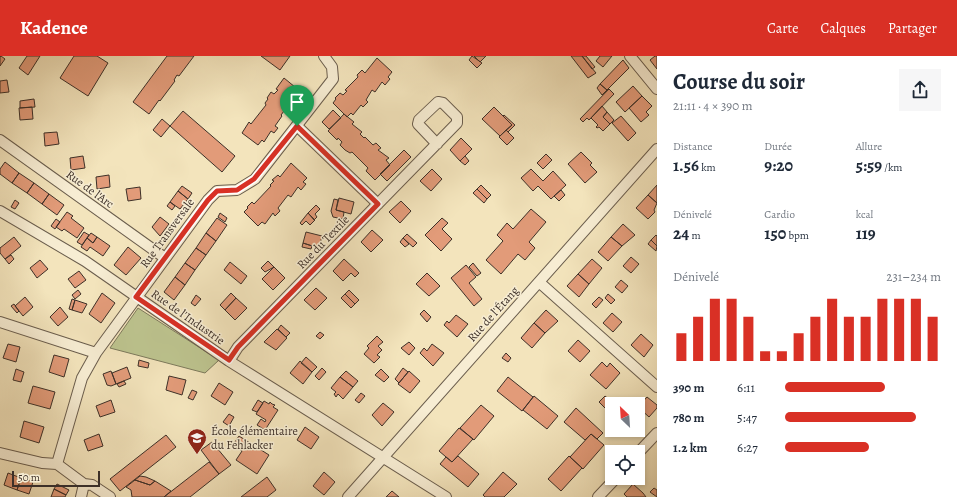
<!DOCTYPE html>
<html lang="fr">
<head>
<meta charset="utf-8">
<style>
	body { margin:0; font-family:Alegreya,serif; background:#f6f6f7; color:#1f2937; height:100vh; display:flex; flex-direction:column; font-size:15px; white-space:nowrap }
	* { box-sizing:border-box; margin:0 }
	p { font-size:13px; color:#747a83 }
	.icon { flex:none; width:22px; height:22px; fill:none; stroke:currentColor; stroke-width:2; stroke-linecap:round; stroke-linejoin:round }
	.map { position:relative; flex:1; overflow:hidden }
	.details { display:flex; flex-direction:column; background:#fff; width:300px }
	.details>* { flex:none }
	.needle { width:26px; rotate:335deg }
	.controls { position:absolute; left:605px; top:341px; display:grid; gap:8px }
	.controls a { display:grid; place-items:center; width:40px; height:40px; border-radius:0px; background:#fff; box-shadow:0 2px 6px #0003; font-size:20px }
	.scale { position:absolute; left:12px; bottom:10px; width:88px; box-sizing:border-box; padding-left:4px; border:2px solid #3d3028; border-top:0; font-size:11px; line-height:14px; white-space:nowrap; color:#3d3028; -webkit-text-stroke:3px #f7edd3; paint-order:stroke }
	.pin { position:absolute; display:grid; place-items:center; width:34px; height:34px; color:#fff; margin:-41px -17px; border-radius:50% 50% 50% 0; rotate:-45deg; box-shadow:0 0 4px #0007 }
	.pin .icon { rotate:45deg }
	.round { display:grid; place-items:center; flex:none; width:42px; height:42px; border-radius:0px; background:#f6f6f7 }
	.overview { display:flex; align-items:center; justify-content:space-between; height:68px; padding:0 16px }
	h1 { font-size:22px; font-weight:700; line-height:30px }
	.figures { display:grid; grid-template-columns:repeat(3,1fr); gap:6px; height:68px; padding:4px 16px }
	.figures div { display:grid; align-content:center }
	.figures b { font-size:17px; font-weight:700 }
	.figures small { font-size:11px; font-weight:400 }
	.figures p { font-size:11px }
	.chart { height:112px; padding:8px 16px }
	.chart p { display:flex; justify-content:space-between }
	.chart svg { width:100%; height:72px; margin-top:4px; stroke:#d93025; stroke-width:6 }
	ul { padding:0 16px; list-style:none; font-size:13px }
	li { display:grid; grid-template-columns:64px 48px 1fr; align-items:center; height:30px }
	li i { height:10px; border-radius:5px; background:#d93025 }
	header { display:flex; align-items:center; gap:24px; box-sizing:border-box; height:56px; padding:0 20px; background:#d93025; color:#fff }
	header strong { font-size:19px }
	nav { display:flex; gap:22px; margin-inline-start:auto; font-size:14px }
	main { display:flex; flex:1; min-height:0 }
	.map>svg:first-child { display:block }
	.green { fill:#bdc48f; stroke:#7d7a5c }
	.building { fill:#e29b79; stroke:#3d3028 }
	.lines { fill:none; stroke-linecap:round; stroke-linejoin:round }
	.street-casing { stroke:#6a5d4d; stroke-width:12 }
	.street { stroke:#f7edd3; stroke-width:10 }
	.route-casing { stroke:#fff; stroke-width:8 }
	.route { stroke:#d93025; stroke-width:5 }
	.labels { text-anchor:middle; stroke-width:3; stroke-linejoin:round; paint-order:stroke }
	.street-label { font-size:12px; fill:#3d3028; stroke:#f7edd3 }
	.poi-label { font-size:12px; fill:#3d3028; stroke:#f7edd3; text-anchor:start }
</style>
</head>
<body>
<header>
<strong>Kadence</strong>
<nav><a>Carte</a><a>Calques</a><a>Partager</a></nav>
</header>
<main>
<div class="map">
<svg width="657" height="441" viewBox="0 0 657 441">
	<rect width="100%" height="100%" fill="#f3e4bc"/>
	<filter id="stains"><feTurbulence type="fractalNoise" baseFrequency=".005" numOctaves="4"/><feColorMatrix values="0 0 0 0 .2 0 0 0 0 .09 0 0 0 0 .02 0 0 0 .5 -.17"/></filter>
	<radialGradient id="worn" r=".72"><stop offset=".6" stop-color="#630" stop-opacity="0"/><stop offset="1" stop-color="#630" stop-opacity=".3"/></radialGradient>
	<path class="green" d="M138 252 219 304 205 317 110 292Z"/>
	<path class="building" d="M1 0 5 3 0 10V1Z
		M27 0H40L28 19 19 12Z
		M74 0H97L108 7 88 40 60 22Z
		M167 0H194L179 20 177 19 174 24 175 25 160 45 159 44 149 58 133 46Z
		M261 0H290L280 14Z
		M472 0 482 7 477 12 469 4Z
		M474 0H486L480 6Z
		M571 0H582L596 17 588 22Z
		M582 0H586L595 11 592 13Z
		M600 0H612L603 11 596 5Z
		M655 0H657V13L650 4Z
		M377 2 392 16 388 21 390 23 385 29 382 26 375 36 372 34 366 44 368 46 363 51 361 49 353 59 351 57 347 61 333 47 336 43 335 42 340 37 343 39 347 35 345 34 358 21 357 19 362 14 365 17Z
		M623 4 629 12 607 34 600 28Z
		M284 22 301 36 298 40 301 42 296 48 294 46 287 57 284 55 281 59 282 60 275 70 278 72 274 77 271 75 264 86 262 84 258 89 242 77 249 66 251 68 266 49 265 47 268 43 267 42 271 36 274 38 278 34 276 33Z
		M7 24 9 36 0 37V25Z
		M600 28 607 34 602 39 597 32Z
		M633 30 642 40 625 56 616 46Z
		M609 33 614 38 589 64 587 62 583 66 580 63Z
		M642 40 652 50 646 56 649 59 641 66 629 52Z
		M34 43 35 51 20 52V45Z
		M602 50 607 56 603 61 610 68 603 75 599 71 597 72 596 71 598 69 591 62Z
		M32 51 33 63 20 64 19 52Z
		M494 51 512 69 500 80 482 63Z
		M333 54 341 62 329 73 322 66Z
		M183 55 235 100 222 116 170 70Z
		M607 56 614 64 610 68 603 61Z
		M344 58 354 66 352 68 362 76 360 78 364 82 365 81 373 89 376 87 381 92 378 94 389 102 386 104 390 109 375 124 366 115 368 112 352 96 350 97 345 94 340 89 342 86 338 82 337 84 328 75Z
		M504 59 515 69 508 76 506 74 512 69 503 60Z
		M621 60 636 77 628 85 612 67Z
		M162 63 170 70 161 81 153 74Z
		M506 74 514 82 507 89 499 81Z
		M57 76 59 88 45 90 44 77Z
		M461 82 472 93 460 105 450 94Z
		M404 94 411 101 387 125 380 118Z
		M581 96 592 107 590 109 597 116 585 127 568 108Z
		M546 98 552 104 543 113 537 107Z
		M83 100 85 112 71 114 70 102Z
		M465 100 469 105 465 109 460 105Z
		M5 106 19 117 12 127 0 118V113Z
		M291 107 307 122 303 126 306 128 301 134 298 131 291 141 288 139 278 152 280 155 275 160 273 157 265 168 262 166 258 170 244 156 248 152 247 151 252 146 254 148 271 130 270 129 274 125 272 124 278 119 280 121Z
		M432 113 442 123 431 135 420 125Z
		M531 113 543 125 553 115 566 129 551 143 538 130 533 135 521 122Z
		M19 117 34 127 27 137 12 127Z
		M109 119 110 131 97 133 96 121Z
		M34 127 49 138 42 148 27 137Z
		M481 129 491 139 487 143 477 133Z
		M657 129V147L648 139Z
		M182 130 192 137 188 143 178 135Z
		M140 131 141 143 128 145 126 133Z
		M477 133 487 143 484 147 473 137Z
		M561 134 565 139 559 145 554 140Z
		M178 135 188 143 180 153 170 146Z
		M49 138 64 149 57 159 42 148Z
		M648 139 657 147 654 154 655 156 648 163 636 152Z
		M339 142 354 146 351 158 336 154Z
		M334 143 338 144 336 154 344 156 343 163 333 161 331 155Z
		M15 144 19 147 15 153 11 151Z
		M401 145 411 155 400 167 389 156Z
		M170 146 175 150 172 154 167 150Z
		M316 149 320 153 315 158 317 161 314 164 308 157Z
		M531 153 546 166 529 186 535 192 525 204 518 198 501 218 486 204 503 185 497 179 507 167 513 173Z
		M67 156 73 160 71 162 84 172 77 182 64 173 62 175 56 171Z
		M220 157 227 162 225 166 218 161Z
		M308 157 315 164 310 169 306 165 302 169 300 167Z
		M160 161 169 168 160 180 152 171Z
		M217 162 227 169 216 185 206 177Z
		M442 162 448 167 442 173 452 183 441 195 425 179Z
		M56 163 60 166 55 173 51 170Z
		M623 168 635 179 622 190 611 181Z
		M372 174 383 184 371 196 361 186Z
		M84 176 89 179 82 189 77 186Z
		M306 176 322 180 319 192 303 187Z
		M91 177 97 181 93 187 87 182Z
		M206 177 216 185 206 199 196 192Z
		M407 178 417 187 413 191 403 182Z
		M656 179 657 180V190L651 184Z
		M14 181 21 190 5 203 0 197V192Z
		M97 181 110 190 103 200 90 191 87 195 81 191 87 182 93 187Z
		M611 181 622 190 608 205 598 196Z
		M403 182 409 188 405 191 400 186Z
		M651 184 657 190 656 195 648 188Z
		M303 187 312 190 311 193 302 191Z
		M128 191 141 202 126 219 114 209Z
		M196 192 206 199 195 214 185 207Z
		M11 199 14 203 9 208 5 203Z
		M631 201 639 208 631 217 623 210Z
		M344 203 359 217 355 221 351 217 343 225 333 215Z
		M592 203 602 212 589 228 578 218Z
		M40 204 48 213 37 222 30 212Z
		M268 205 274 211 265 216 261 212Z
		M230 206 247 220 241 228 224 214Z
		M185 207 195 214 185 229 175 221Z
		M473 207 481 217 477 220 469 211Z
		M466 209 476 221 469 227 482 243 474 250 451 222Z
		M274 211 285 222 273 234 262 223Z
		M79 215 86 224 75 232 68 223Z
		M427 217 440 230 429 240 416 228Z
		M578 218 589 228 579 241 567 230Z
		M175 221 185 229 174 244 164 236Z
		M621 224 628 230 622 237 615 231Z
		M316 232 327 242 315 254 304 244Z
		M78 234 81 238 75 243 72 239Z
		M349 234 359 244 355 248 345 238Z
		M102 237 115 247 101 267 89 258Z
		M231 237 236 242 225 254 220 249Z
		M345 238 355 248 351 252 341 242Z
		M608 238 615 244 611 248 605 242Z
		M196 239 201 243 195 250 191 247Z
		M25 241 33 251 23 260 15 250Z
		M599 241 603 244 596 252 592 248Z
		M236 242 247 252 235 264 225 254Z
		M72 243 75 244 72 254 69 253Z
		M75 244 87 248 82 257 72 254Z
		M14 248 19 255 17 257 11 250Z
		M60 251 68 261 58 270 50 261Z
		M424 254 431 261 427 266 420 258Z
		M546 254 558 265 545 277 534 267Z
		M612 257 622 266 613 276 603 267Z
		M456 259 468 268 457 281 444 269 447 265 449 267Z
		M534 267 545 277 532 292 521 282Z
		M281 269 290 277 286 281 278 273Z
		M277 273 287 282 276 294 264 286Z
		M320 276 324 279 320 283 316 280Z
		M641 278 653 289 644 301 631 289Z
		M377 280 383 286 378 290 382 294 377 299 380 301 374 307 364 298 369 292 367 290Z
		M578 284 590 295 580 306 568 295Z
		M409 286 415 292 409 299 401 292Z
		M8 288 20 291 16 306 3 302Z
		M432 288 444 297 433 310 420 297 424 292 427 295Z
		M506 297 511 302 508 306 502 302Z
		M54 299 69 303 64 321 49 316Z
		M306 301 317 311 312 316 301 307Z
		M139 304 149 307 148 312 138 310Z
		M300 305 312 316 303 328 290 317Z
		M602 306 607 311 610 307 620 317 606 333 590 319Z
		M127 311 131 322 116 328 112 317Z
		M322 312 326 316 319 324 315 320Z
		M403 312 408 316 399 327 395 323Z
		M16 313 24 316 21 326 13 324Z
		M381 313 389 321 384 326 375 319Z
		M111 315 116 328 111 330 107 329 103 318Z
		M346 315 358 325 353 331 340 321Z
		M409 315 420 325 410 337 398 328Z
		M169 320 186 324 182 339 166 334Z
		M340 321 353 331 343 343 338 338 336 341 334 338 336 336 331 332Z
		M508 321 533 341 522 355 497 335Z
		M124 325 126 328 119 331 117 328Z
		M219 327 233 336 225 349 211 340Z
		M33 330 55 336 50 353 28 347Z
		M192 334 197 336 193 344 188 342Z
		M361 337 365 340 359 347 355 344Z
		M534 340 558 360 547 373 523 354Z
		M605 340 611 345 605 352 599 346Z
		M647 341 657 349V352L649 361 638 351Z
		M111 344 115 356 100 361 96 350Z
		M258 344 263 347 257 356 252 354Z
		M264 345 269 348 270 346 272 348 275 349 273 351 278 354 265 374 257 369 261 363 265 366 266 364 256 358Z
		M383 347 394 356 382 370 372 359Z
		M481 349 494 360 474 384 460 372Z
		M576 352 603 377 597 383 591 378 585 384 564 366Z
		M229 358 234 361 229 370 223 366Z
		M24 365 44 371 39 387 20 381Z
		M305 371 319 381 311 393 297 384Z
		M459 372 473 383 452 406 439 395Z
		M99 378 103 390 88 395 84 384Z
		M591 378 604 389 583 413 570 401Z
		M166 379 176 391 120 435 110 423Z
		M239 380 269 399 257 418 236 404 242 395 233 389Z
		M212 386 231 409 219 418 201 394Z
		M458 400 479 418 468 431 440 408 446 401 452 406Z
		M569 400 582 412 561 435 548 423Z
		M209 406 219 418 190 441H164Z
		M324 416 335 426 324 439 313 430Z
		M503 416 517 428 504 441H485L483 439Z
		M8 417 21 422 17 434 4 429Z
		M140 420 146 421 155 425 150 429 135 424Z
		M267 421 276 434 267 441H241Z
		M21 422 33 426 29 438 17 434Z
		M135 424 150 429 155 425 171 435 164 441H132L131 434 126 431Z
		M57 428 69 434 66 439 54 433Z
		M633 428 643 437 646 441H627L624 438Z
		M654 432 657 434V441L650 436Z
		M54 433 66 439 65 441H51Z
		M392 435 399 441H386Z"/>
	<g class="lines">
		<defs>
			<path id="street" d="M630 0 657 33
				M297 70 378 148
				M0 84 165 202
				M0 155 85 205 229 305 446 441
				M539 226 657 331
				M0 266 96 297
				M229 305 238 291 457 67V61L443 47 438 46 419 64 418 68 437 88
				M0 397 42 407 57 408 84 428 92 429 110 441
				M638 397 657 377
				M57 408 82 322 96 297 208 144 217 135 237 134 255 123 333 23 332 11 324 0
				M81 441 84 428
				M348 441 657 93
				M598 441 616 422"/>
		</defs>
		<use href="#street" class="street-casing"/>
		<use href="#street" class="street"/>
	</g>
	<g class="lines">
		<defs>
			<path id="route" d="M297 70 378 148 238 291 229 304 136 241 208 144 217 135 237 134 254 123Z"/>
		</defs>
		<use href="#route" class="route-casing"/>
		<use href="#route" class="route"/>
	</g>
	<defs>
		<symbol id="school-pin" viewBox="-11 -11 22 30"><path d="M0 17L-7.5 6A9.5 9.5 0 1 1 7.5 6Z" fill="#8f2418" stroke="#f7edd3"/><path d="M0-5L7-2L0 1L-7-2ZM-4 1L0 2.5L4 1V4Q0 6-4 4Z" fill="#fff"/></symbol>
	</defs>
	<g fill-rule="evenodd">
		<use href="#school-pin" x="186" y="371" width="22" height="30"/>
	</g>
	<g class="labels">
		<g class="street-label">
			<text transform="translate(90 133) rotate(36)" y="4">Rue de l'Arc</text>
			<text transform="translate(167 177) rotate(-54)" y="4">Rue Transversale</text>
			<text transform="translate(323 186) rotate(-46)" y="4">Rue du Textile</text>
			<text transform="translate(493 258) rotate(-48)" y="4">Rue de l'Étang</text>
			<text transform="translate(188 261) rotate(35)" y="4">Rue de l'Industrie</text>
		</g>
		<g class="poi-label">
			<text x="211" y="379">École élémentaire<tspan x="211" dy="14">du Fehlacker</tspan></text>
		</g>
	</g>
	<rect width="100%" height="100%" filter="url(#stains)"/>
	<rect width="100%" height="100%" fill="url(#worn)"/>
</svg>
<div class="controls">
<a><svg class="needle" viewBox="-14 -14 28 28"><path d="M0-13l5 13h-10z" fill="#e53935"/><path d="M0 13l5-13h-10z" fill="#747a83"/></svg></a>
<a><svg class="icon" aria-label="locate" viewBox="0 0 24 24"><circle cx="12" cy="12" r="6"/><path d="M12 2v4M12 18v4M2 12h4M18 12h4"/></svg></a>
</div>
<div class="scale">50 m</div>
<div class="pin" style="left:297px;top:70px;background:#1e9e55"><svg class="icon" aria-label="arrive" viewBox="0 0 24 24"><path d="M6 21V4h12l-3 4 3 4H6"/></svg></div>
</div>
<section class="details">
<div class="overview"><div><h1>Course du soir</h1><p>21:11 · 4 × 390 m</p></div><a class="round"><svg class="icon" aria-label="share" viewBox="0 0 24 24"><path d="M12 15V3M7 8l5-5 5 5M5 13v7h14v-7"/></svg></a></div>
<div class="figures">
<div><p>Distance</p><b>1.56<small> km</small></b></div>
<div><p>Durée</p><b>9:20</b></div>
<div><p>Allure</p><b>5:59<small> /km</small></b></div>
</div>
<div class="figures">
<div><p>Dénivelé</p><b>24<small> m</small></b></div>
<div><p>Cardio</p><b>150<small> bpm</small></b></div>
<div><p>kcal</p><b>119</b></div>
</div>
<div class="chart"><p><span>Dénivelé</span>231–234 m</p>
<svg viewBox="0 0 160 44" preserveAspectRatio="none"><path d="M5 44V27M15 44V17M25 44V6M35 44V6M45 44V17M55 44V38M65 44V38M75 44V27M85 44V17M95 44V6M105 44V17M115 44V17M125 44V6M135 44V6M145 44V6M155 44V17"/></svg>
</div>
<ul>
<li><b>390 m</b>6:11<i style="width:64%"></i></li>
<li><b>780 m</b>5:47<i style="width:84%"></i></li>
<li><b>1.2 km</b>6:27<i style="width:54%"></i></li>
</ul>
</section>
</main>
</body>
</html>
